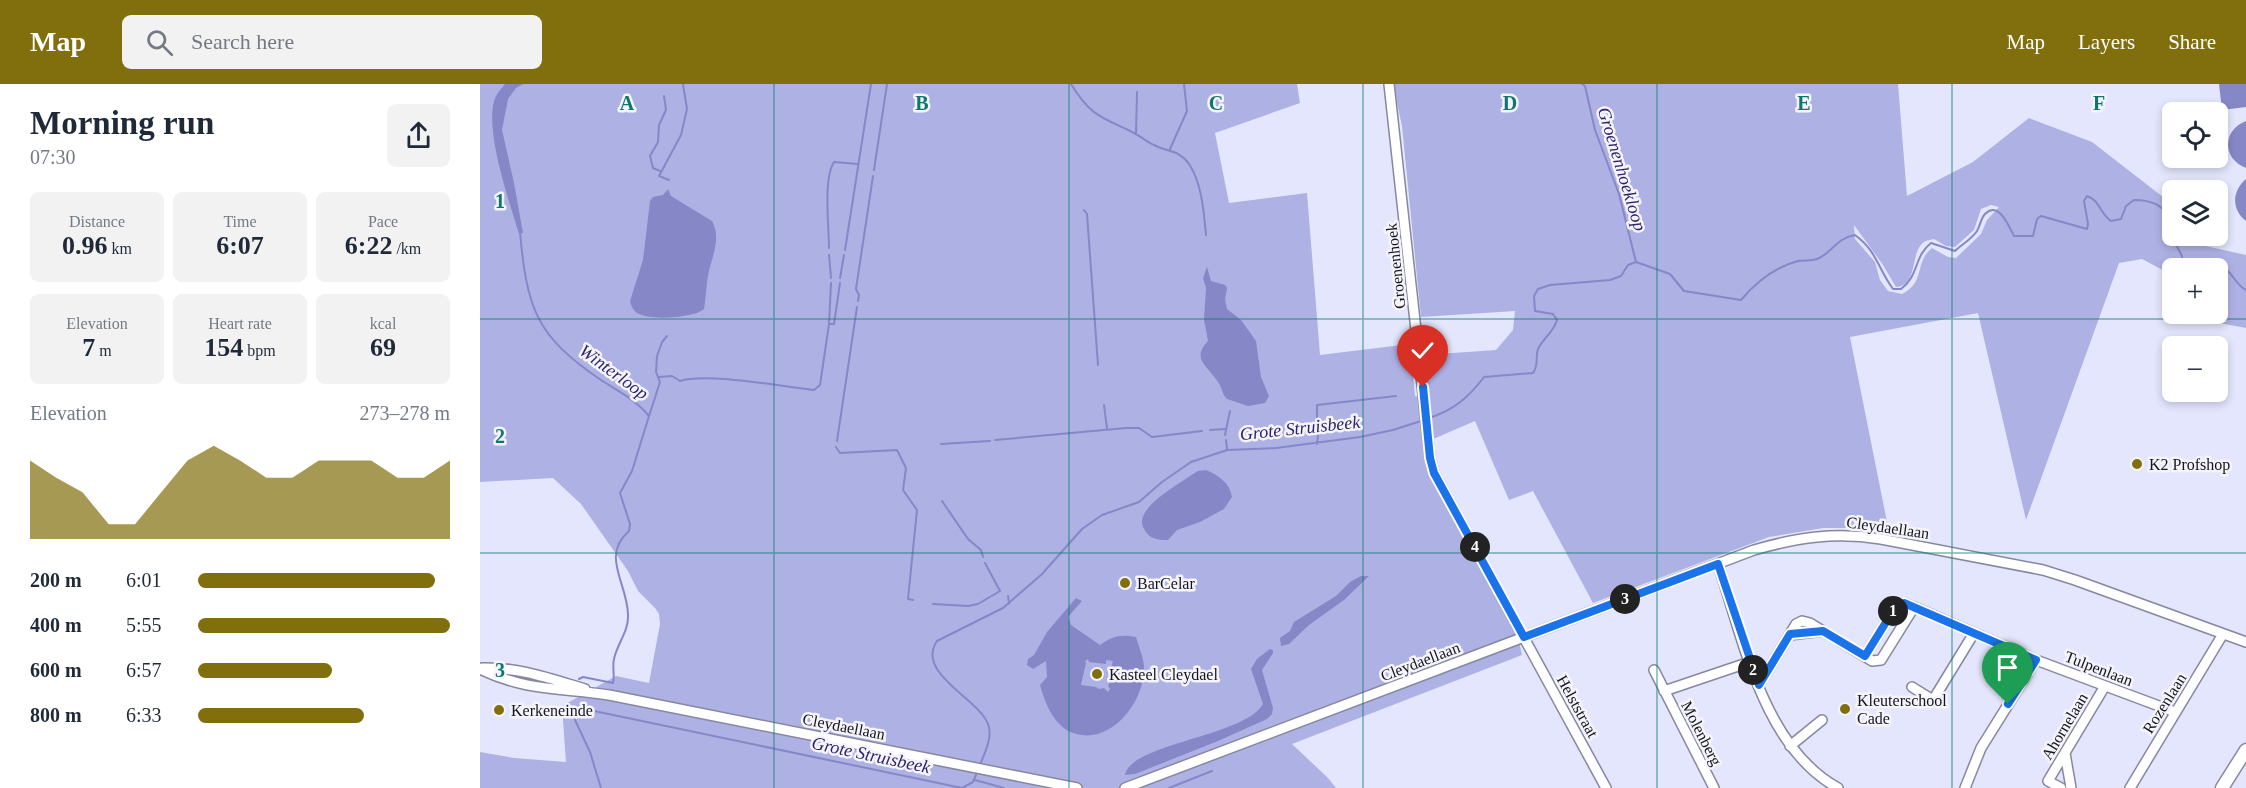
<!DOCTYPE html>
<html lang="en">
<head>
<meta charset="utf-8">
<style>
	body { margin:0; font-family:"Times New Roman",serif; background:#f2f2f3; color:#1f2937; height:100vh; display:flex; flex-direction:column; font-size:22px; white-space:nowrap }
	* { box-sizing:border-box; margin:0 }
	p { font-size:20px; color:#747a83 }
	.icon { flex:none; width:33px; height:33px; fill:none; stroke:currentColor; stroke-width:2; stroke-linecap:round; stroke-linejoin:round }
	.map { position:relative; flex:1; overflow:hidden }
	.sheet { display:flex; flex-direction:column; background:#fff; width:480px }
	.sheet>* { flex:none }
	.tools { position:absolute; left:1682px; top:18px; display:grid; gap:12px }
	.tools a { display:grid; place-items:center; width:66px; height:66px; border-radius:9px; background:#fff; box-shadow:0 3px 9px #0003; font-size:30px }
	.pin { position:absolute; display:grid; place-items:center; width:51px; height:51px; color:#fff; margin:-62px -26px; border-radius:50% 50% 50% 0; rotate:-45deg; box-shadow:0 0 6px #0007 }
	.pin .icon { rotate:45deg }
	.km { position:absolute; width:30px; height:30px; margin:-15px; border-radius:50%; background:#222; color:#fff; font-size:16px; line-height:30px; text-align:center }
	.round { display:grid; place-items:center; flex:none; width:63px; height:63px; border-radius:9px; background:#f2f2f3 }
	.summary { display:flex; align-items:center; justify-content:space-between; height:102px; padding:0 30px }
	h1 { font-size:33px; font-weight:700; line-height:45px }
	.metrics { display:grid; grid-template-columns:repeat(3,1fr); gap:9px; height:102px; padding:6px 30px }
	.metrics div { display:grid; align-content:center; border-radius:9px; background:#f2f2f3; text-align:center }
	.metrics b { font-size:26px; font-weight:700 }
	.metrics small { font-size:16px; font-weight:400 }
	.metrics p { font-size:16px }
	.chart { height:168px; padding:12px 30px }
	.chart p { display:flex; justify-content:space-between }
	.chart svg { width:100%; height:108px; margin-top:6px; fill:#816f0d; opacity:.7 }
	ul { padding:0 30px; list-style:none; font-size:20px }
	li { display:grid; grid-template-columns:96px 72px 1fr; align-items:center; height:45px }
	li i { height:15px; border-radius:8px; background:#816f0d }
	header { display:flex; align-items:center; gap:36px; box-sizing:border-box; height:84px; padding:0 30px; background:#816f0d; color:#fff }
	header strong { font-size:28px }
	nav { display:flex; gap:33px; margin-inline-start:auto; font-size:21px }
	.search { width:420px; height:54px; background:#f2f2f3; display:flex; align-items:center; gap:15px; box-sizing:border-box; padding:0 21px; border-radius:9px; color:#747a83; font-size:22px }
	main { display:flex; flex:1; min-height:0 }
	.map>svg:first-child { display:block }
	.green { fill:#aeb1e4; fill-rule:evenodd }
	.water { fill:#8687c7; fill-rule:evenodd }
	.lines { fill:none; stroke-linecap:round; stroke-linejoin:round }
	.stream { stroke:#8687c7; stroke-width:2 }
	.minor-casing { stroke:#8688a2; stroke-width:12 }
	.major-casing { stroke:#8688a2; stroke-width:15 }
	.minor { stroke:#fff; stroke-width:9 }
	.major { stroke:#fff; stroke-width:12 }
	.route-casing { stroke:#fff; stroke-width:12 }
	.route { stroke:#1a73e8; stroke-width:8 }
	.grid { fill:none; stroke:#0f766e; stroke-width:1.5; stroke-opacity:0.55 }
	.poi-dot { fill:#816f0d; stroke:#f4f4fa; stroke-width:2 }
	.labels { text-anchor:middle; stroke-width:5; stroke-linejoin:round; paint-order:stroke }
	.street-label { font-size:16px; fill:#15151f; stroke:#f4f4fa }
	.poi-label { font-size:16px; fill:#15151f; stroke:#f4f4fa; text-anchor:start }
	.water-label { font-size:18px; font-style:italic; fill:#2c226d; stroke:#f4f4fa }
	.grid-label { font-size:20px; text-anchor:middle; font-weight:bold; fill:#0f766e; stroke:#f4f4fa; stroke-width:5; stroke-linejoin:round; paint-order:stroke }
</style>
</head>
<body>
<header>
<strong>Map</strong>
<div class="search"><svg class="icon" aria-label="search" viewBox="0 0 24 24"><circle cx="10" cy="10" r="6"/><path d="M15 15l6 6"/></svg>Search here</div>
<nav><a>Map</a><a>Layers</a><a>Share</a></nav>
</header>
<main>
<section class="sheet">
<div class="summary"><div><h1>Morning run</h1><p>07:30</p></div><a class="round"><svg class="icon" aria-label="share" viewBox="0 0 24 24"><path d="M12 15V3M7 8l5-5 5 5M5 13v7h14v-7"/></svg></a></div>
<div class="metrics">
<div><p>Distance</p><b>0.96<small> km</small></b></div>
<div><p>Time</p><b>6:07</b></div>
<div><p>Pace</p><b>6:22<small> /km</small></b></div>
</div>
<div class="metrics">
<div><p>Elevation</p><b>7<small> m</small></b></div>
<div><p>Heart rate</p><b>154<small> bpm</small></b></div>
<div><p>kcal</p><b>69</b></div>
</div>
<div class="chart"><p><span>Elevation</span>273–278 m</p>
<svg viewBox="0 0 160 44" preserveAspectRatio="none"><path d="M0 44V12L10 19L20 25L30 38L40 38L50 25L60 12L70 6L80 12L90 19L100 19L110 12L120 12L130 12L140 19L150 19L160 12V44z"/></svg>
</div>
<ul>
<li><b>200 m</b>6:01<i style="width:94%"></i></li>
<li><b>400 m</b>5:55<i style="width:100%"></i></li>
<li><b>600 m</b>6:57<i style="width:53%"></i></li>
<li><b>800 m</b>6:33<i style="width:66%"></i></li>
</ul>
</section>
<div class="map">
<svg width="1766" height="704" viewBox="0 0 1766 704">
	<rect width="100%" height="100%" fill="#e4e6fd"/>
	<path class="green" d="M0 0H817L820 19 735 49 749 119 827 109 840 271 930 260 935 312 939 313 941 340 943 341 947 374 1035 539 1042 571 812 660 848 694 856 704H0V668L34 674 86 678 82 622 136 592 169 599 180 540 179 530 175 524 158 507 148 487 101 420 73 394 0 398Z
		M913 0H1418L1427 112 1493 78 1549 34 1612 58 1692 120V152H1713L1712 159 1766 171V244L1713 234 1703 230H1737V184H1692V191L1662 175 1639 179 1546 436 1498 229 1370 253 1409 448 1377 444H1343L1289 453 1113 519 1053 407 1029 416 995 337 951 356 944 271 1016 266 1033 246 1035 227 941 233 922 42ZM1511 121 1519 123 1507 136 1501 150 1476 174 1468 173 1452 164C1434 178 1446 198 1422 210L1408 207 1400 196 1395 178 1375 155 1374 141 1403 181 1416 203C1439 202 1429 169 1444 158 1447 156 1451 156 1454 155L1466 162 1475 163 1494 146 1501 125Z"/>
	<path class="water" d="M25 0H43L36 4 28 15 22 46 34 99 43 149 39 150C30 119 2 41 16 12 18 8 22 4 25 0Z
		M1739 0H1766V23L1742 26Z
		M1766 37V84C1742 75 1742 46 1766 37Z
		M1766 95V137C1751 125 1752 107 1766 95Z
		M188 105 191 112 232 137C242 155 231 174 228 192 226 203 226 214 224 225 214 234 169 237 157 229 153 226 151 222 150 217L163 176 170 117 173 113 183 111Z
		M727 183 731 197 745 201 747 204 745 215 747 225 761 236 776 257 781 293 789 312 785 319 768 322 747 315C742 310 742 303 738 298 727 281 711 275 728 257L724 235 726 204 723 194Z
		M726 386C738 391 750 399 752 413L744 425 720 438 697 446 688 456C678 456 669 455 664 445 652 426 696 402 710 392L718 387Z
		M881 492H889L864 516 829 541 809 560 801 562 800 554 810 547 814 538 856 512 870 498Z
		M596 514 602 517 588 533 591 541 620 561C632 552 641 550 656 553 659 564 665 576 664 588 662 621 629 662 593 649 574 642 565 619 560 601L567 593 566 577 553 585 547 581 548 575 554 571 567 548ZM608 575 609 578 626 580V576L633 577 628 595 630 597 628 602 630 605 628 608 624 604 619 605 616 603 601 601 606 579 605 577Z
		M790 565 793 566V569L782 586 793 624 792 630 787 635 738 657 655 690 645 691C651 659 764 653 783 620L771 585 777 575Z"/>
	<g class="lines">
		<path class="stream" d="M591 0C611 33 622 33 654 49 662 53 667 58 674 61 687 68 700 66 709 80 722 99 724 130 726 151
			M1102 0 1105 2 1115 46 1139 110 1156 178
			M656 50 657 8
			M690 65 707 27 704 0
			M394 86 407 0
			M180 87 173 84 170 72 178 58 179 41 186 26 184 12
			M189 96 179 92 201 51 207 25 203 0
			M604 126 607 130 618 281
			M40 148C47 225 56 252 121 296 138 307 156 316 169 332L152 387 140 409 150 440 149 447C120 472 148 500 148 531 149 547 137 560 134 575 132 583 135 591 133 599L103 593 99 595
			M1693 155 1702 172 1703 184
			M349 164C349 143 343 94 354 78L378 80
			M365 166 391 0
			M349 171 351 194
			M1735 184C1752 181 1753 200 1766 206
			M360 194 364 171
			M378 217 379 211 376 205 393 92
			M349 240 351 199
			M179 293 192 292 200 297C225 288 305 303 334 306L340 301 349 240H354L360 199
			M624 321 627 345
			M169 332 180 298 176 288 177 272 182 258 187 252
			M949 334C974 326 989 313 1004 293L1053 289C1059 281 1055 274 1058 265 1063 254 1074 248 1077 236L1073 230 1055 227 1054 212 1058 205 1070 201 1130 196 1141 192 1148 181 1156 178 1190 190 1204 207 1261 216C1276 198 1295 183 1318 177 1324 176 1331 177 1337 175 1351 170 1356 154 1375 151 1397 167 1398 185 1413 205H1421C1439 192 1434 172 1451 159L1475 167C1481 161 1492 155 1497 147 1500 142 1501 134 1505 130 1519 116 1529 143 1534 152H1553L1557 135 1561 132 1607 145 1608 140 1604 117 1607 112C1620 116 1620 130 1631 137L1641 135 1646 122 1654 116C1668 116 1683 119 1688 134
			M730 346 745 345
			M837 347V321L916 312
			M745 351 750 327
			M515 356 646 344H659L672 353 722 347
			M746 356 747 365
			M357 357 377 223
			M461 360 510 357
			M837 360 838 351
			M356 363 360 369 417 366 426 384 423 406 437 426 428 515 433 516
			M462 417 488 455 501 466 503 473
			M528 512 529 520
			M453 520 488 522 498 520 520 507 505 479
			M500 681C505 668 513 653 508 640 499 615 435 589 457 557L523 524 562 490 602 445 622 431 659 418 682 398 711 378 747 366 796 364 880 353 913 346 944 336
			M495 696 524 704
			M121 704 110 668 95 636V623L482 704 493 698 498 686
			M689 704 732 687"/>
		<defs>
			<path id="minor" d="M909 0 950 374 954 389 1126 704
				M1238 480C1263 554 1283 663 1358 704
				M1434 523 1556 576 1695 628
				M1310 551 1343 547
				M2 584C38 583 71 595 105 605
				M0 585C45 607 81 604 129 611L597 704
				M1174 586 1234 704
				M1279 601 1316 540 1322 537 1330 539 1392 577 1401 576 1434 523 1424 519 1416 522 1385 572
				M1432 603 1453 616 1494 549
				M1184 607 1270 578
				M1310 662 1342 636
				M1585 669 1591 704
				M645 704 1274 466C1319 453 1355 448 1401 455L1563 486 1595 496 1766 558
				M1485 704 1501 664 1556 576
				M1581 704 1568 697 1625 602
				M1650 704 1743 550"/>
			<path id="major" d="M1742 704 1766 666"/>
		</defs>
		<use href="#minor" class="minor-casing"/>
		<use href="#major" class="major-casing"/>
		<use href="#minor" class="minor"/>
		<use href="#major" class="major"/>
	</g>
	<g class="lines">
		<defs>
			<path id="route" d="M943 303 950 374 954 389 1044 553 1238 480 1279 601 1310 550 1343 547 1385 572 1416 522 1424 519 1556 576 1528 620"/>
		</defs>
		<use href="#route" class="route-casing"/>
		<use href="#route" class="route"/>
	</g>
	<path class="grid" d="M294 0V704M589 0V704M883 0V704M1177 0V704M1472 0V704M0 235H1766M0 469H1766"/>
	<g class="poi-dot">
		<circle cx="1657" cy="380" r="6"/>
		<circle cx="645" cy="499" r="6"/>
		<circle cx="617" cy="590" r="6"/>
		<circle cx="1365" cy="625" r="6"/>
		<circle cx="19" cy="626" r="6"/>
	</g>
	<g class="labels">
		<g class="street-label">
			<text transform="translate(915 182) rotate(-96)" y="6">Groenenhoek</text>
			<text transform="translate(1408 443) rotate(8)" y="6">Cleydaellaan</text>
			<text transform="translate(940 577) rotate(-21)" y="6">Cleydaellaan</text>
			<text transform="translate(1619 584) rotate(21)" y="6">Tulpenlaan</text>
			<text transform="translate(1684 619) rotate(-58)" y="6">Rozenlaan</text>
			<text transform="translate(1098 622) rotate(61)" y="6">Helststraat</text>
			<text transform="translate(364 642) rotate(11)" y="6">Cleydaellaan</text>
			<text transform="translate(1584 642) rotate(-59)" y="6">Ahornelaan</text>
			<text transform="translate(1222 649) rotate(63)" y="6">Molenberg</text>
		</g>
		<g class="poi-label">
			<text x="1669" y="386">K2 Profshop</text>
			<text x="657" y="505">BarCelar</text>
			<text x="629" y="596">Kasteel Cleydael</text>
			<text x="1377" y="622">Kleuterschool<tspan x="1377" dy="18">Cade</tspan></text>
			<text x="31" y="632">Kerkeneinde</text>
		</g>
		<g class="water-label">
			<text transform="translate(1142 85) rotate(73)" y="6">Groenenhoekloop</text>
			<text transform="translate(134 288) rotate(36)" y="6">Winterloop</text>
			<text transform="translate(820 344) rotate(-6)" y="6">Grote Struisbeek</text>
			<text transform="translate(391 671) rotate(12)" y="6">Grote Struisbeek</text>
		</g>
	</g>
	<g class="grid-label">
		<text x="147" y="26">A</text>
		<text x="442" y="26">B</text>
		<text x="736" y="26">C</text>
		<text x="1030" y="26">D</text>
		<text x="1324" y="26">E</text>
		<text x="1619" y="26">F</text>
		<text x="20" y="124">1</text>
		<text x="20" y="359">2</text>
		<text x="20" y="593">3</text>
	</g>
</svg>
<div class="tools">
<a><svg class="icon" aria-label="locate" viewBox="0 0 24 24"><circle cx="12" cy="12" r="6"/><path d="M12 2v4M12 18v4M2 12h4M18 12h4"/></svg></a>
<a><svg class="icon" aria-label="layers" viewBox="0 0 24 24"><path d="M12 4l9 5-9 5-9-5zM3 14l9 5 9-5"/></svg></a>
<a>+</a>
<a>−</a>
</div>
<div class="pin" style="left:1528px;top:620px;background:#1e9e55"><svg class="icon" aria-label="arrive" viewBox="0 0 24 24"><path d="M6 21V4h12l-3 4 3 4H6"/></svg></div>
<div class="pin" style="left:943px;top:303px;background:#d93025"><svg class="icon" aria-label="check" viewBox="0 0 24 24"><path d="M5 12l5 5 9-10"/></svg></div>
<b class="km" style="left:1413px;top:527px">1</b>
<b class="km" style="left:1273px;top:586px">2</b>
<b class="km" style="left:1145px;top:515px">3</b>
<b class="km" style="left:995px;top:463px">4</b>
</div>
</main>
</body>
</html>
